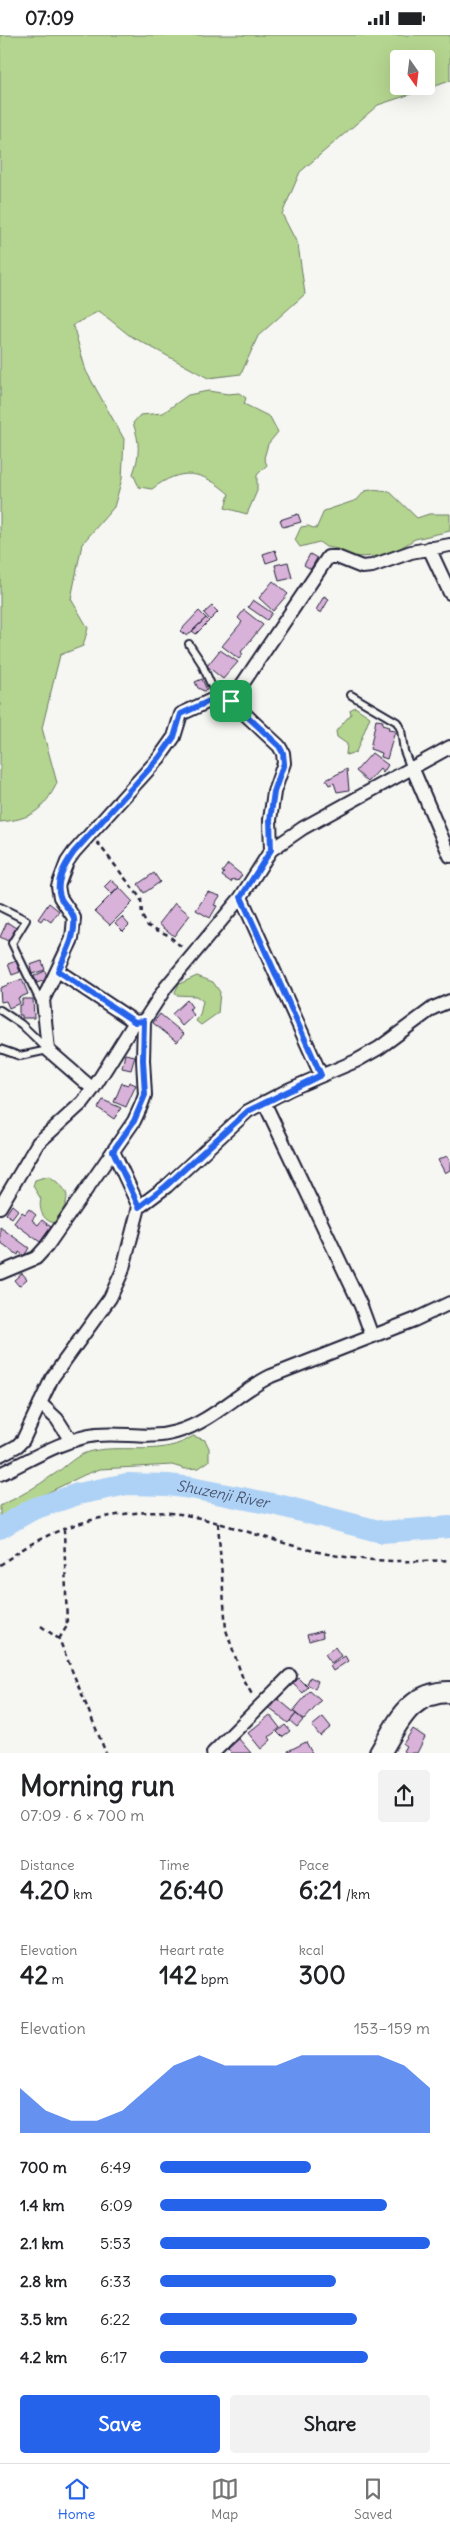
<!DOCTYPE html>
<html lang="en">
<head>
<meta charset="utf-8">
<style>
	body { margin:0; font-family:Delius,sans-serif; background:#f2f2f2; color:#202124; height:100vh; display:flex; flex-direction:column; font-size:19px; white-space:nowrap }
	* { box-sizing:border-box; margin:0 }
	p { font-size:16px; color:#757577 }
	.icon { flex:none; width:28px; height:28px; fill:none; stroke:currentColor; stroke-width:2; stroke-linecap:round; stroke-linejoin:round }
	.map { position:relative; height:1718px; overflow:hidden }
	.sheet { display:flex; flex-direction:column; background:#fff; flex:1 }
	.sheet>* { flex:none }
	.needle { width:32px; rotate:166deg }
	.fabs { position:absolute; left:390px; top:15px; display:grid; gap:10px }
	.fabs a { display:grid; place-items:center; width:45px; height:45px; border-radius:5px; background:#fff; box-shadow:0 5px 20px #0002; font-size:25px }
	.pin { position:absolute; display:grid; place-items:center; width:42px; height:42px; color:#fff; margin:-21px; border-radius:10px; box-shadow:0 2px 8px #0006 }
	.round { display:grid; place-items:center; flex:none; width:52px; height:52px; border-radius:5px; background:#f2f2f2 }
	.head { display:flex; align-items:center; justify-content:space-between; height:85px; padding:0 20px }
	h1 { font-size:28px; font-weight:800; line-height:38px }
	.figures { display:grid; grid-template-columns:repeat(3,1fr); gap:8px; height:85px; padding:5px 20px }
	.figures div { display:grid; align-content:center }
	.figures b { font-size:25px; font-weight:800 }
	.figures small { font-size:14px; font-weight:400 }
	.figures p { font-size:14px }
	.chart { height:140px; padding:10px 20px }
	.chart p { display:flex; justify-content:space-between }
	.chart svg { width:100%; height:90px; margin-top:5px; fill:#2563eb; opacity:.7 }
	.cta { display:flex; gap:10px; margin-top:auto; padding:10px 20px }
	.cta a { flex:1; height:58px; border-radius:5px; background:#2563eb; color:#fff; font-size:20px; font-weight:800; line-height:58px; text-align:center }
	.cta a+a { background:#f2f2f2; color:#202124 }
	ul { padding:0 20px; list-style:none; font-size:16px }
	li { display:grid; grid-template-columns:80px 60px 1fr; align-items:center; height:38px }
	li i { height:12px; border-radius:6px; background:#2563eb }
	.status { display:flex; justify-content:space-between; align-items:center; height:35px; padding:0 25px; background:#fff; direction:ltr }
	.status svg { height:14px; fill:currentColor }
	.tab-bar { display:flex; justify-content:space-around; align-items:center; height:70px; border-top:1px solid #e0e0e0; background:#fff; font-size:14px; color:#757577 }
	.tab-bar a { display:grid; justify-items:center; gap:2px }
	.tab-bar .current { color:#2563eb }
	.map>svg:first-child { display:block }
	.green { fill:#b4d58f; stroke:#6b7c65; fill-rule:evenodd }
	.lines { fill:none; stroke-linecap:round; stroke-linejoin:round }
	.river { stroke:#aed2f6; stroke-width:22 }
	.building { fill:#d9b2d9; stroke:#22223b }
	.service-casing { stroke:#22223b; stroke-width:10 }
	.minor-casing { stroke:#22223b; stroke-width:16 }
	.primary-casing { stroke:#22223b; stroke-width:24 }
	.path { stroke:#22223b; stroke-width:2.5; stroke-dasharray:5 4; stroke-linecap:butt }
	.service { stroke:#f6f6f2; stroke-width:6 }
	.minor { stroke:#f6f6f2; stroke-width:12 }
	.primary { stroke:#f6f6f2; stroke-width:20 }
	.route-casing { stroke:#fff; stroke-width:10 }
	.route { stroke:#2563eb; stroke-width:6 }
	.labels { text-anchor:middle; stroke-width:4; stroke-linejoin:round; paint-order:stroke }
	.water-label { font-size:15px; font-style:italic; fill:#4c5773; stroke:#f6f6f2 }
</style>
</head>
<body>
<div class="status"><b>07:09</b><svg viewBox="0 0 49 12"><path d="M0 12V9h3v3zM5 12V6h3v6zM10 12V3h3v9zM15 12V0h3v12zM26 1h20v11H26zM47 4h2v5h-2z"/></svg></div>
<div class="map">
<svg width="450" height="1718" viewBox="0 0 450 1718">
	<rect width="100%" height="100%" fill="#f6f6f2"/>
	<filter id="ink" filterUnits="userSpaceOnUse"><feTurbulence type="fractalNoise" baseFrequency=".02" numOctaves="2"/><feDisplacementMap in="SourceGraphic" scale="10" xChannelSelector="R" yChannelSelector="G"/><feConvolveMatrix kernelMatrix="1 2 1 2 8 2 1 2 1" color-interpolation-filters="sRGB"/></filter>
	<g filter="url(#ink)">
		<path class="green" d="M0 0H450V46L378 70 300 137 282 179 298 210 305 259 258 301 241 339 208 343 129 300 99 276 73 290 86 336 124 404 122 444 114 472 82 509 71 564 88 593 83 611 60 620 42 693 57 748C43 776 31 784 0 787ZM399 24H426V51H399Z
			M208 356 228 359 239 358 246 363 244 369 270 382 278 397 268 409 264 423 267 430 257 440V456L247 479 225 473 229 459C202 435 181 432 152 454L139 452 133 439C140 419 140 408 133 388L140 380 163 378 188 360Z
			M371 455 390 457 417 483 429 479H450V496L415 504 394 517 383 521 351 522 338 514 326 512 319 507 300 512 295 505 301 492 308 491 316 494 324 476 357 465 365 456Z
			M355 672 370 682 356 717 346 720 347 709 337 702 336 696 351 679 350 675Z
			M197 941 213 947 220 957 218 978 201 990 196 986 200 980 203 966 196 961 176 960 175 957 179 949Z
			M49 1141C74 1159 69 1161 57 1188 44 1188 38 1175 41 1164L33 1151 35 1145Z
			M193 1401 205 1405 209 1413V1426L199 1433 185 1434 172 1430 100 1434 84 1440 0 1481V1471C19 1462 36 1452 53 1440 66 1432 76 1419 92 1416 126 1409 163 1422 193 1401Z"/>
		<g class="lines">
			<path class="river" id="s1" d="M0 1493 33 1474 78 1459 127 1449 168 1450 191 1453 282 1471 382 1497 450 1492"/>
		</g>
		<path class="building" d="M298 479 301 487 283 492 280 485Z
			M275 515 278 524 266 528 263 519Z
			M310 519 317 523 311 534 304 530Z
			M288 527 292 543 279 546 275 530Z
			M273 546 288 559 273 576 259 563Z
			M324 561 329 564 321 578 316 575Z
			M253 565 272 578 267 585 248 572Z
			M212 571 218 577 210 585 204 578Z
			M244 575 263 590 241 617 243 619 239 624 222 611 242 587 238 583Z
			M199 576 206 583 187 601 180 596Z
			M206 583 209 586 196 599 192 596Z
			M220 615 238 627 223 644 207 631Z
			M202 644 207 655 204 656 198 653 195 647Z
			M376 685 383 686 382 690 389 692 388 695 395 696 387 724 381 722 382 718 370 714Z
			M372 718 388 730 383 738 380 734 368 747 356 736Z
			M347 734 349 755 337 757 334 748 329 750 326 745Z
			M228 829 242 840 237 846 233 844 231 847 222 841 224 838 222 837Z
			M154 838 160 847 144 858 138 849Z
			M111 845 119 852 112 860 104 852Z
			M119 852 133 867 110 890 95 876Z
			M208 857 220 861 214 870 217 871 210 883 196 875Z
			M49 868 59 876 51 887 44 882 41 886 38 884Z
			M175 868 190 880 174 901 159 889Z
			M122 882 129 890 123 896 115 888Z
			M7 887 16 893 8 906 0 902Z
			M16 926 20 937 12 940 8 929Z
			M42 926 45 935 32 939 30 930Z
			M45 936 48 944 37 948 34 941Z
			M22 944 28 959 18 963 20 968 9 973 6 966 1 967 0 953Z
			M22 964H33L34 983H22V980H19V970H22Z
			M187 965 192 972 189 974 194 980 182 991 172 979Z
			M160 979 184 999 177 1007 153 988Z
			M125 1019 135 1021 131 1035 122 1033Z
			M129 1047 136 1050 126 1072 114 1067 122 1048 128 1050Z
			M103 1065 121 1073 114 1084 98 1073Z
			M447 1121 450 1127V1135L445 1138 438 1125Z
			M12 1170 18 1175 12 1183 6 1179Z
			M29 1174 36 1180 32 1185 38 1190 42 1185 51 1192 40 1207 14 1188 22 1177 25 1179Z
			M0 1192 29 1213 24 1221 19 1217 18 1220 0 1207Z
			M22 1238 27 1244 19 1251 14 1245Z
			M322 1596 323 1602 309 1606 307 1600Z
			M335 1612 341 1621 331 1628 325 1619Z
			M345 1621 348 1626 333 1636 330 1631Z
			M310 1642 318 1646 315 1654 307 1649Z
			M299 1643 308 1652 303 1658 293 1649Z
			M310 1656 321 1666 304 1685 293 1676Z
			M278 1664 296 1679 288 1688 270 1674Z
			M296 1679 303 1685 297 1692 290 1686Z
			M270 1680 280 1693 269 1702 271 1705 261 1714 248 1698Z
			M323 1682 331 1692 320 1701 312 1691Z
			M285 1690 290 1696 282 1702 277 1697Z
			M413 1694 425 1702 417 1718H406L403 1716 406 1711 403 1709Z
			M239 1704 251 1718H232L228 1714Z
			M306 1707 312 1718H289L288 1716Z"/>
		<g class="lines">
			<defs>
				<path id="service" d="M189 609 201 627 217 663
					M351 660 397 687 401 695 404 716 411 734
					M0 872 26 885 12 908 41 968
					M0 975 21 989 47 1014
					M0 1014 20 1021 48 1015"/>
				<path id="minor" d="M429 513 450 558
					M231 666 328 522H337L362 532 372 531 411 517 450 510
					M412 732 450 821
					M241 862 321 1040
					M58 936 135 987
					M93 1054 48 1015 43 965 72 904 74 883 60 862 58 851 67 827 74 817 159 723 174 702 181 679 216 663 231 666 279 711 283 718 284 728 274 757 270 785 271 815
					M264 1067 361 1271 372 1301
					M113 1116 139 1172
					M0 1172 38 1108 83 1067 93 1054 135 987 144 986
					M0 1238 36 1223 47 1211 134 1086 141 1071 145 1060 143 1025 144 986 166 952 241 862 271 815 303 793 450 712
					M40 1368 57 1384 71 1406
					M0 1420 17 1411 23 1405 52 1343 110 1263 122 1237 139 1172 167 1151 248 1076 290 1054 356 1026 379 1013 433 973 450 966
					M0 1439C30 1425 63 1404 96 1400 123 1397 149 1405 176 1397 212 1387 238 1357 271 1341L414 1285 450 1268
					M213 1718 290 1641"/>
				<path id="primary" d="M380 1718C398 1688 409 1657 450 1657"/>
			</defs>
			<use href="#service" class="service-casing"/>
			<use href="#minor" class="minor-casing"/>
			<use href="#primary" class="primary-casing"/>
			<path class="path" d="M97 807 141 864 142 881 148 891 168 900 184 914
				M218 1488 226 1595 243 1644 253 1661
				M0 1530C14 1520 29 1509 45 1502 85 1482 142 1472 186 1480 235 1490 283 1511 333 1520 371 1527 411 1527 450 1525
				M41 1591 59 1604 106 1718
				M59 1604 67 1591 64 1495"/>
			<use href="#service" class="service"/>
			<use href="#minor" class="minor"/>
			<use href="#primary" class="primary"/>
		</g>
	</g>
	<g class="lines" filter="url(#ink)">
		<defs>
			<path id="route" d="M216 663 231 666 279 711 283 718 284 728 274 757 270 785 271 815 241 862 321 1040 248 1076 166 1151 139 1172 113 1116 134 1086 145 1060 143 1025 144 986 135 987 58 936C65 920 76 902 74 884 73 877 67 873 63 867 52 851 64 831 74 817L159 723 174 702 181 679Z"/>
		</defs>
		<use href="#route" class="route-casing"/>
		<use href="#route" class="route"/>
	</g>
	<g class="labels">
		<g class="water-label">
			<text dy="5" stroke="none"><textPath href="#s1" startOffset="232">Shuzenji River</textPath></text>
		</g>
	</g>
</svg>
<div class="fabs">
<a><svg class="needle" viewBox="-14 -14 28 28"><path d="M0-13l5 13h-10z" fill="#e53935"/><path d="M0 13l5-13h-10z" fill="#757577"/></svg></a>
</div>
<div class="pin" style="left:231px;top:666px;background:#1e9e55"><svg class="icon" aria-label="arrive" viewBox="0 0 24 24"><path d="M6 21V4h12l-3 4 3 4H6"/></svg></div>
</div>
<section class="sheet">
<div class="head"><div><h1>Morning run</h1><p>07:09 · 6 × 700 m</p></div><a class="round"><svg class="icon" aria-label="share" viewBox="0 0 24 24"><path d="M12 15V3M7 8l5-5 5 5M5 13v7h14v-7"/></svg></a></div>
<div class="figures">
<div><p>Distance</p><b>4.20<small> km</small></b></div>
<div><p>Time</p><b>26:40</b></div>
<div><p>Pace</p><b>6:21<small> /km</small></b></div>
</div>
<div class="figures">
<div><p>Elevation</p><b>42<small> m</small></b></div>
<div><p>Heart rate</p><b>142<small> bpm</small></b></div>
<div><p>kcal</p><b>300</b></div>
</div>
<div class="chart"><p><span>Elevation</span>153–159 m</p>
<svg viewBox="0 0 160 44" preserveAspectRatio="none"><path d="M0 44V22L10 33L20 38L30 38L40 33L50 22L60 11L70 6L80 11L90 11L100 11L110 6L120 6L130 6L140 6L150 11L160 22V44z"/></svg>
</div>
<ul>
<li><b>700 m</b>6:49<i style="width:56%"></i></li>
<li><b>1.4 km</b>6:09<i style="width:84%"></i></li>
<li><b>2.1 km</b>5:53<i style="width:100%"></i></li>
<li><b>2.8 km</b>6:33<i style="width:65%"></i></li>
<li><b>3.5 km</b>6:22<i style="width:73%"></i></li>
<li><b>4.2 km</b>6:17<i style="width:77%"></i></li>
</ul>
<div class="cta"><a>Save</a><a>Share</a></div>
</section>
<nav class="tab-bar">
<a class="current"><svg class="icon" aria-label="home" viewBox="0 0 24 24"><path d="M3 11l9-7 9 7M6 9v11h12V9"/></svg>Home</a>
<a><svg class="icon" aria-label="map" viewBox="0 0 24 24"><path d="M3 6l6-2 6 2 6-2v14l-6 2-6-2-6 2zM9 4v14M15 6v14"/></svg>Map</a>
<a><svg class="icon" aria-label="saved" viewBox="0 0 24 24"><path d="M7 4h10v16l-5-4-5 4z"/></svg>Saved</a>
</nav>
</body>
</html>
